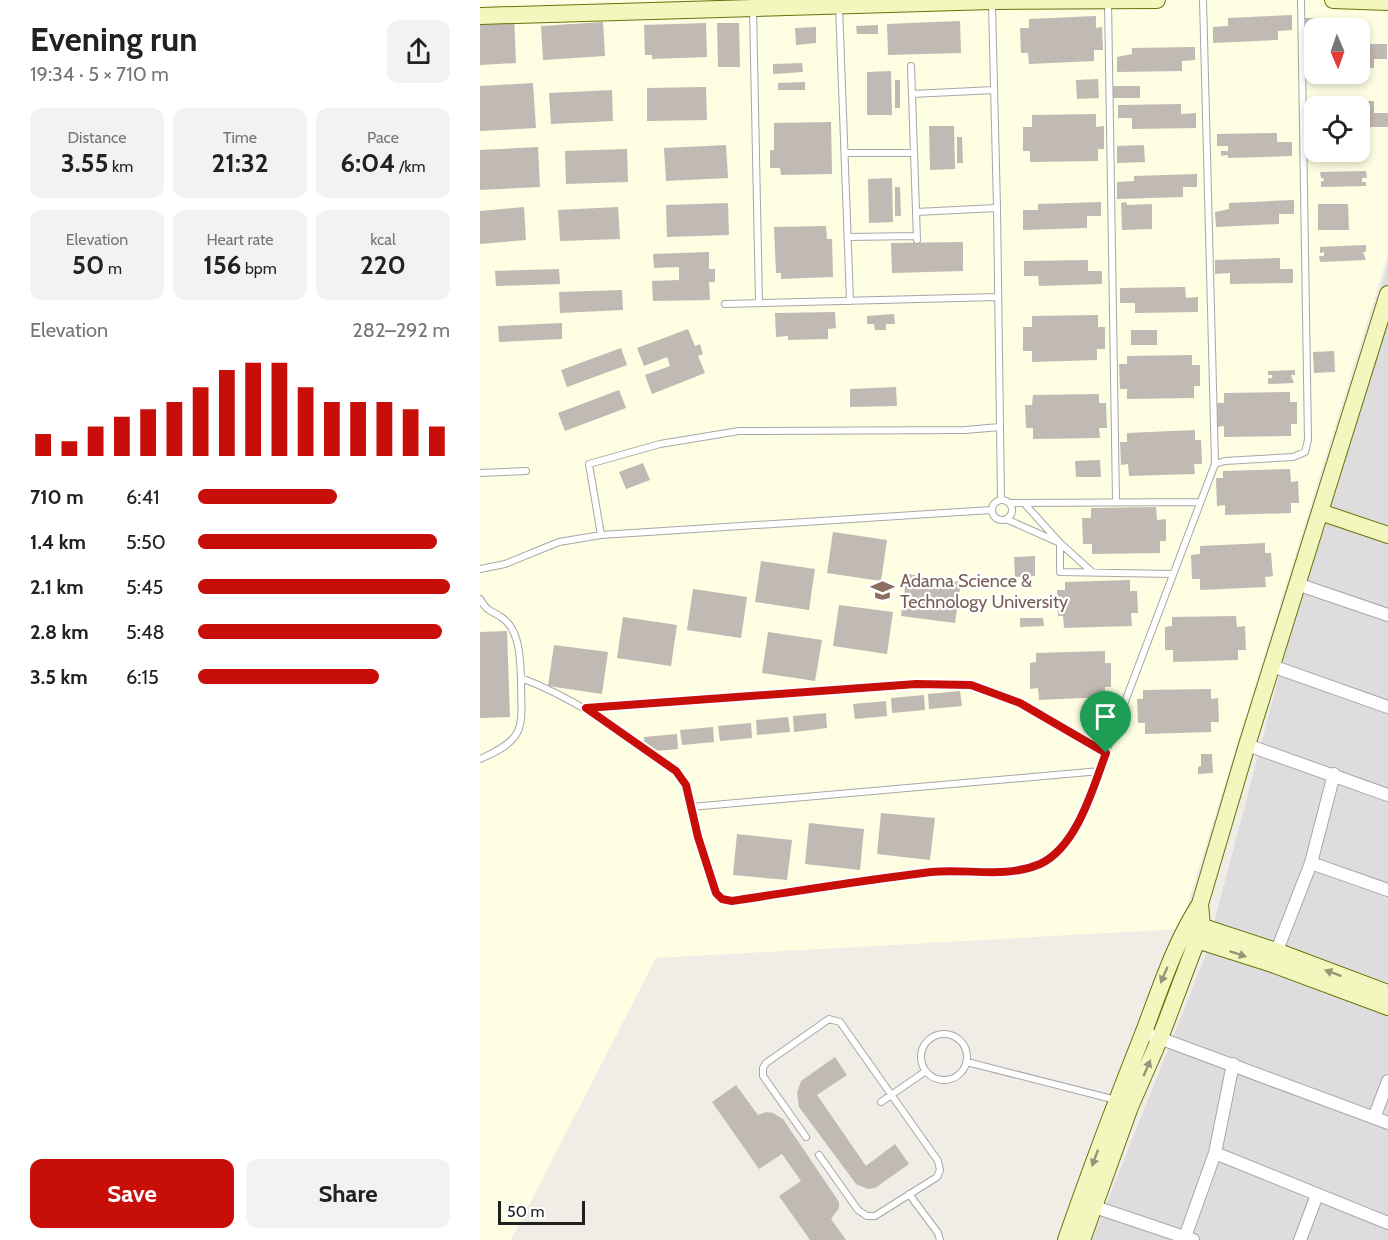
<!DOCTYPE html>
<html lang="en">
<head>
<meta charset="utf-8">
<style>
	body { margin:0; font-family:Cabin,sans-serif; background:#f2f2f2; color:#222; height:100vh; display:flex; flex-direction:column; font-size:22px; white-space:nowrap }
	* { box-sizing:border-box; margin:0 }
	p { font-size:20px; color:#767676 }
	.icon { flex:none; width:33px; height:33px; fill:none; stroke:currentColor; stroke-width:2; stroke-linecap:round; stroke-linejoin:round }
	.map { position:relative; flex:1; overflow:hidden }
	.details { display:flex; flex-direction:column; background:#fff; width:480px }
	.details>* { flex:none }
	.needle { width:39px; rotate:178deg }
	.fabs { position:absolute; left:824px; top:18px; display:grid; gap:12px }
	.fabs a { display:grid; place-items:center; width:66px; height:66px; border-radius:12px; background:#fff; box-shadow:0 3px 9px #0003; font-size:30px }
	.scale { position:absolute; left:18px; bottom:15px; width:87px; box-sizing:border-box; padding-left:6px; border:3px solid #202020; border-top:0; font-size:16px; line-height:21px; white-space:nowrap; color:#202020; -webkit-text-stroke:4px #fff; paint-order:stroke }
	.pin { position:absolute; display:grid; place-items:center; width:51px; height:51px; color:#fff; margin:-62px -26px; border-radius:50% 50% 50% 0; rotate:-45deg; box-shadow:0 0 6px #0007 }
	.pin .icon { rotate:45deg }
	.round { display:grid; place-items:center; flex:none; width:63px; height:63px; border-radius:12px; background:#f2f2f2 }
	.overview { display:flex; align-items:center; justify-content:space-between; height:102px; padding:0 30px }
	h1 { font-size:33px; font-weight:800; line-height:45px }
	.stats { display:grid; grid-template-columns:repeat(3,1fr); gap:9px; height:102px; padding:6px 30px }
	.stats div { display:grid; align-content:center; border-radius:12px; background:#f2f2f2; text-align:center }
	.stats b { font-size:26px; font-weight:800 }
	.stats small { font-size:16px; font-weight:400 }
	.stats p { font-size:16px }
	.chart { height:168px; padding:12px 30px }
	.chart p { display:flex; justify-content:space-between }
	.chart svg { width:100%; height:108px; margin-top:6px; stroke:#c70e09; stroke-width:6 }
	.primary-button { display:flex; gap:12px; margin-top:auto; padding:12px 30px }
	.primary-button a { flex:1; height:69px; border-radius:12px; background:#c70e09; color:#fff; font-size:24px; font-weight:800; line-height:69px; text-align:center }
	.primary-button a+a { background:#f2f2f2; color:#222 }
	ul { padding:0 30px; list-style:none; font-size:20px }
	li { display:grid; grid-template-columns:96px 72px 1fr; align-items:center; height:45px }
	li i { height:15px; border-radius:8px; background:#c70e09 }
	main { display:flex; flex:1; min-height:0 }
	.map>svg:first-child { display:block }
	.residential { fill:#dedddd }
	.education { fill:#fdfee2; fill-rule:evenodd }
	.building { fill:#c1b9b3 }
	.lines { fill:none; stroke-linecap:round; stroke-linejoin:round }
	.lane-casing { stroke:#a7a7a7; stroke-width:8 }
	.street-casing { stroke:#a7a7a7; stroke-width:14 }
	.secondary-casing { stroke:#66740a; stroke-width:18 }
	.lane { stroke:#fff; stroke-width:6 }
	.street { stroke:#fff; stroke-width:12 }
	.secondary { stroke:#f3f7be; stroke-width:16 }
	.oneway { fill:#949677 }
	.route-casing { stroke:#fff; stroke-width:12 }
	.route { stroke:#c70e09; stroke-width:8 }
	.labels { text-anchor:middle; stroke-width:4.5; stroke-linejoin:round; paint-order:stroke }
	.education-label { font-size:18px; fill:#785e54; stroke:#fff; text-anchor:start }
</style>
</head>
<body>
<main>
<section class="details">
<div class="overview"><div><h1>Evening run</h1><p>19:34 · 5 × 710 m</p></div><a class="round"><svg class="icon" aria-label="share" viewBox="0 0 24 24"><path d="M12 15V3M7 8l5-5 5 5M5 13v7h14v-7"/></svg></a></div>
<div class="stats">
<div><p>Distance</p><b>3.55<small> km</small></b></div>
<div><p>Time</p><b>21:32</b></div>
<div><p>Pace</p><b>6:04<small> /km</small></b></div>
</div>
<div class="stats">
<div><p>Elevation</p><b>50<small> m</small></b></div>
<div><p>Heart rate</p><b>156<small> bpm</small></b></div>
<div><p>kcal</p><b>220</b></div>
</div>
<div class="chart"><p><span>Elevation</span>282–292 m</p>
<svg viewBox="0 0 160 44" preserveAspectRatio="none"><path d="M5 44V35M15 44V38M25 44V32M35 44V28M45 44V25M55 44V22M65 44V16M75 44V9M85 44V6M95 44V6M105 44V16M115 44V22M125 44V22M135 44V22M145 44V25M155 44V32"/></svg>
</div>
<ul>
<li><b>710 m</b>6:41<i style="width:55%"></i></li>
<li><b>1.4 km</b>5:50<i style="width:95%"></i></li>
<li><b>2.1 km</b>5:45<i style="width:100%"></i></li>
<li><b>2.8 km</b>5:48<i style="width:97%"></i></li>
<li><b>3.5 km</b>6:15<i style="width:72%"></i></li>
</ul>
<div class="primary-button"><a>Save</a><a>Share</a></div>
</section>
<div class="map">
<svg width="908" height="1240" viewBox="0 0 908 1240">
	<rect width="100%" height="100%" fill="#f0ede7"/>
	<path class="residential" d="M908 262V1240H612L725 957Z"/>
	<path class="education" d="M0 0H908V254L700 929 176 958 31 1240H0ZM834 28H879V74H834ZM834 106H879V152H834Z"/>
	<path class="building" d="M34 15 36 63 0 65V17Z
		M812 15V30L798 31V40L733 43V27L748 26V18Z
		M616 16V28L622 27 623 50H614V61L549 64 548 53H541L540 28H549V19Z
		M825 18H850V28H834V33L825 34Z
		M480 21 481 53 408 55 407 24Z
		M123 22 125 56 63 60 61 26Z
		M226 23 227 57 172 59V55H165L164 25Z
		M237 23H259L260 67H238Z
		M398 25V34H377L376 26Z
		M336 27V43L316 45 315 28Z
		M879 44H907V59H894V68H879Z
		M715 47V60L702 61V71L637 72V57L652 54V48Z
		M830 53H834V69H830Z
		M322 63 323 72 293 74V64Z
		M411 71 412 115H387V72Z
		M618 79 619 98 597 99 596 80Z
		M415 80H420V108H415Z
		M325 82V90H298V83Z
		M53 83 56 128 0 131V86Z
		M633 86H660V98H633Z
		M226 87 227 120 167 121V88Z
		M132 90 133 121 71 124 69 93Z
		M894 101V113H908V127H879V106H834V117H829V102Z
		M701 104V114L716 113V128L652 129V118H638V105Z
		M616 114V127L624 126V149H618V161L550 162V151H543V127H552V115Z
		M351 122 352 174 301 175 300 168H290V150H294V123Z
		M449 126H474L475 169 450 170Z
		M797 133V142H812V156L748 158V155L741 156V151H748V146H737V134Z
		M477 137H482L483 163H477Z
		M246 145 248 178 186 181 184 148Z
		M664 145 665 162 637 163V146Z
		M58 147 60 187 0 190V150Z
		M147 149 148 182 86 184 85 151Z
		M886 171 887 178H882V182H886V186L841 187V181H844L843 178H841L840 172Z
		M717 174V187H703V197L637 199V182L654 181V176Z
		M412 178 413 222 389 223 388 179Z
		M415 187H420L421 216H415Z
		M814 200V214H799V224L736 227 735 212 749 209V203Z
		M621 202V216H607V228L543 230V210H558V204Z
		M646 202 647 205 672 204V229L642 230 641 203Z
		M248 203 249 235 187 237 186 205Z
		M838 204H868L869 230H838Z
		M44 207 46 240 0 244V211Z
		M138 207 140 239 80 241 78 210Z
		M346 226 347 239H352L353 277 301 279V273H296L294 227Z
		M483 242V271L412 273 411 243Z
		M886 245V252H883L886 260 840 262 839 256H844V252L840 253V247Z
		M229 252V269H235V282H229L230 300 173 301 172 281 199 280V267L174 268 173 254Z
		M800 258V269H813V283L750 284V273L735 274V260Z
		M608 260V271H622V284L559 286 558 276H544V261Z
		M79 269 80 284 16 286 15 271Z
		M705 287 706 298 718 297V312L655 313V303H640V288Z
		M142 290 143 310 80 313 79 292Z
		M355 312 356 328 348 329V339L308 340V336L296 337 295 313Z
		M414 314 415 324H406V330H395L394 324H387V316Z
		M618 315V327H625V349H617V360L552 362V351H543V327H552V316Z
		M82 323V339L19 342 18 326Z
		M208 329 215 346 220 344 223 354 218 356 225 373 172 394 165 375 190 366 187 357 164 366 157 348Z
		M651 330H677V345H651Z
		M141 348 147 365 87 387 81 370Z
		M854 351 855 372 834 373 833 352Z
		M712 355V365H720V386H714V398L647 399V389H640L639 364H647V356Z
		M815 370V375H811L814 383 788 384V378H792V375H788V371Z
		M416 387 417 406 370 407V389Z
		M139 390 146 408 85 431 78 413Z
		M810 392V402H817V424H811V436L744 437V426L737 427V403H744V393Z
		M619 394V403H626L627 428H619L620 438 553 439V428H546L545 405H552L553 395Z
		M715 430V440H721L722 464H714L715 474 649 476 648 464 641 465 640 442H647V433Z
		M620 460 621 477H596L595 461Z
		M163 463 170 480 146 489 139 472Z
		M810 469 811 482 818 481 819 503H811V513L745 515V505L737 506 736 478H743V471Z
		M676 507 677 520 686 519V541H680V553L612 554V544H603L602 518H611V508Z
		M353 532 407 540 401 581 347 573Z
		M785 543V553H791L793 576 785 577 786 587 720 590V579H712L711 555 720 554V546Z
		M555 556V576L535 577 534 557Z
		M281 561 335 569 329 610 275 602Z
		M427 574 481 582 475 623 421 616Z
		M650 580V591H657L658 613H651L652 626 584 628 583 616H578L577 590H585V582Z
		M213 589 267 597 261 638 207 630Z
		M359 605 413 612 407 654 353 646Z
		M756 616 757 627 765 626 766 650H758V660L693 662V650H685V627L692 626V617Z
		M143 617 197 625 191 666 137 658Z
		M540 618H563L564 626 540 627Z
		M27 631 30 717 0 718V632Z
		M288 632 342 640 335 681 282 673Z
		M74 645 128 652 122 694 68 686Z
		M625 651V663H631V687H625V697L559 700 558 688 550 689V663L556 662V653Z
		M731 689V699L738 698 739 722H731V732L665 734V723H658L657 699H663V690Z
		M480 691 482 706 449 709 448 694Z
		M444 695 445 710 412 713 411 698Z
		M406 701 407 716 375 719 373 704Z
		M346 713 347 728 314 732 313 716Z
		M308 717 310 732 277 735 276 720Z
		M271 723 272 738 240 741 238 726Z
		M233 727 234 742 202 745 200 730Z
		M197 734 198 749 165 752 164 737Z
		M721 754H732L733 773 718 774V767L721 766Z
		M401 813 455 818 450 860 397 854Z
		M329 823 384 829 380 870 325 864Z
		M257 834 312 840 307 880 253 875Z
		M355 1057 367 1075 337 1095 386 1166 415 1144 429 1164 395 1188 388 1189 376 1184 319 1107 317 1093 321 1081Z
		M256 1085 278 1115 286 1112 293 1113 303 1119 359 1202V1208L351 1219 366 1240H330L299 1196 321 1181 302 1154 279 1169 232 1102Z"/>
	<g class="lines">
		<defs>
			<path id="lane" d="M628 1 636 501
				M512 4 517 208 521 499
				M359 6 370 301
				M273 8 279 303
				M431 66 437 240
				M432 94 514 90
				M365 153H434
				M436 212 517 208
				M368 237 437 236
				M245 304 518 297
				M735 464 745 461 813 457 825 452 828 440 821 0
				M0 473 46 471
				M512 510a10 10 0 1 1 20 0a10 10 0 1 1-20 0Z
				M530 503 720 502
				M544 503 580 543 611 571
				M526 519 580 543V572L693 574
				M121 535 511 510
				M0 569 25 564 79 542 121 535 109 464 180 444 259 431 485 430 520 427
				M0 599C9 613 9 609 21 617 40 629 40 658 41 678 98 699 147 736 196 771L206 785 218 837 236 893 242 899 252 901 454 872H527L560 863 582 847 599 823 735 464 723 0
				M106 708 436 684 491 685 540 703 626 753
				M0 759C49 738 41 726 41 678
				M211 807 620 771
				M441 1057a23 23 0 1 1 46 0a23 23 0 1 1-46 0Z
				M487 1062 636 1100
				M401 1102 446 1071
				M326 1137 283 1076V1068L286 1063 349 1019 360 1022 458 1161 460 1170 457 1177 395 1216H387L378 1210 339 1155
				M429 1194 458 1233 460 1240"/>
			<path id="street" d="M817 584 908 615
				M792 666 908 707
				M767 745 908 795
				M831 863 908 890
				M794 958 831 863 854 774
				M663 1032 908 1123
				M894 1118 908 1081
				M735 1153 908 1223
				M606 1204 713 1240
				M705 1237 735 1153 753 1064
				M820 1240 837 1195"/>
			<path id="secondary" d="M853 0 908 2
				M0 16 512 1 677 0
				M840 512 908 535
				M711 923 796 951 908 993
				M707 937 792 964 908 1007
				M586 1240C610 1171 636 1102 663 1034 680 990 694 944 720 904L767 745 908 294
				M602 1240 650 1107 680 1038 722 927 720 904"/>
		</defs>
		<use href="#lane" class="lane-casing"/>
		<use href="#street" class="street-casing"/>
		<use href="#secondary" class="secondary-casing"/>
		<use href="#lane" class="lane"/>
		<use href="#street" class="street"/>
		<use href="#secondary" class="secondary"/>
	</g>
	<defs><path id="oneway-solid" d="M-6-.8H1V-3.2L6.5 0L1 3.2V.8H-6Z" transform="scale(1.5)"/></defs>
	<g class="oneway">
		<use href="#oneway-solid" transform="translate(758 954) rotate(18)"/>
		<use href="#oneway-solid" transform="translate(853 973) rotate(-160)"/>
		<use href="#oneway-solid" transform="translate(684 975) rotate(113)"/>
		<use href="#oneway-solid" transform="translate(667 1068) rotate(-67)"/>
		<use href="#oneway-solid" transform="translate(615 1158) rotate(110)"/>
	</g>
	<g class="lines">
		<defs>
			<path id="route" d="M436 684 491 685 540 703 626 753C613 788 597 847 560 864 525 879 487 868 451 872 384 880 318 891 252 901L242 899 236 893 218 837 206 785 196 771 106 708Z"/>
		</defs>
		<use href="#route" class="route-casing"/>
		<use href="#route" class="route"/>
	</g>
	<defs>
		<symbol id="university-bare" viewBox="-9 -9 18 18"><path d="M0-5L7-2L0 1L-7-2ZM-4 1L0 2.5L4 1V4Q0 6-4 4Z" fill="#8d6e63" stroke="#fff" stroke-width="2.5" paint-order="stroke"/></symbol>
	</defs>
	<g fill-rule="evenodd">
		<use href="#university-bare" x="386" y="574" width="33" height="33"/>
	</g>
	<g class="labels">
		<g class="education-label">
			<text x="420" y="587">Adama Science &amp;<tspan x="420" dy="21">Technology University</tspan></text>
		</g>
	</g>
</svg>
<div class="fabs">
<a><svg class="needle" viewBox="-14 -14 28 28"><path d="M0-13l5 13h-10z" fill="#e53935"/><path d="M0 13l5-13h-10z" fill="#767676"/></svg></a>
<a><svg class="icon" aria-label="locate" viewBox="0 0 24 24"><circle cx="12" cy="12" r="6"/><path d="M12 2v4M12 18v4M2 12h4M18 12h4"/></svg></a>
</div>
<div class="scale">50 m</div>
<div class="pin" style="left:626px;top:753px;background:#1e9e55"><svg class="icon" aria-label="arrive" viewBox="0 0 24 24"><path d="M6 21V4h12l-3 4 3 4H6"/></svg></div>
</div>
</main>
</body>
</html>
